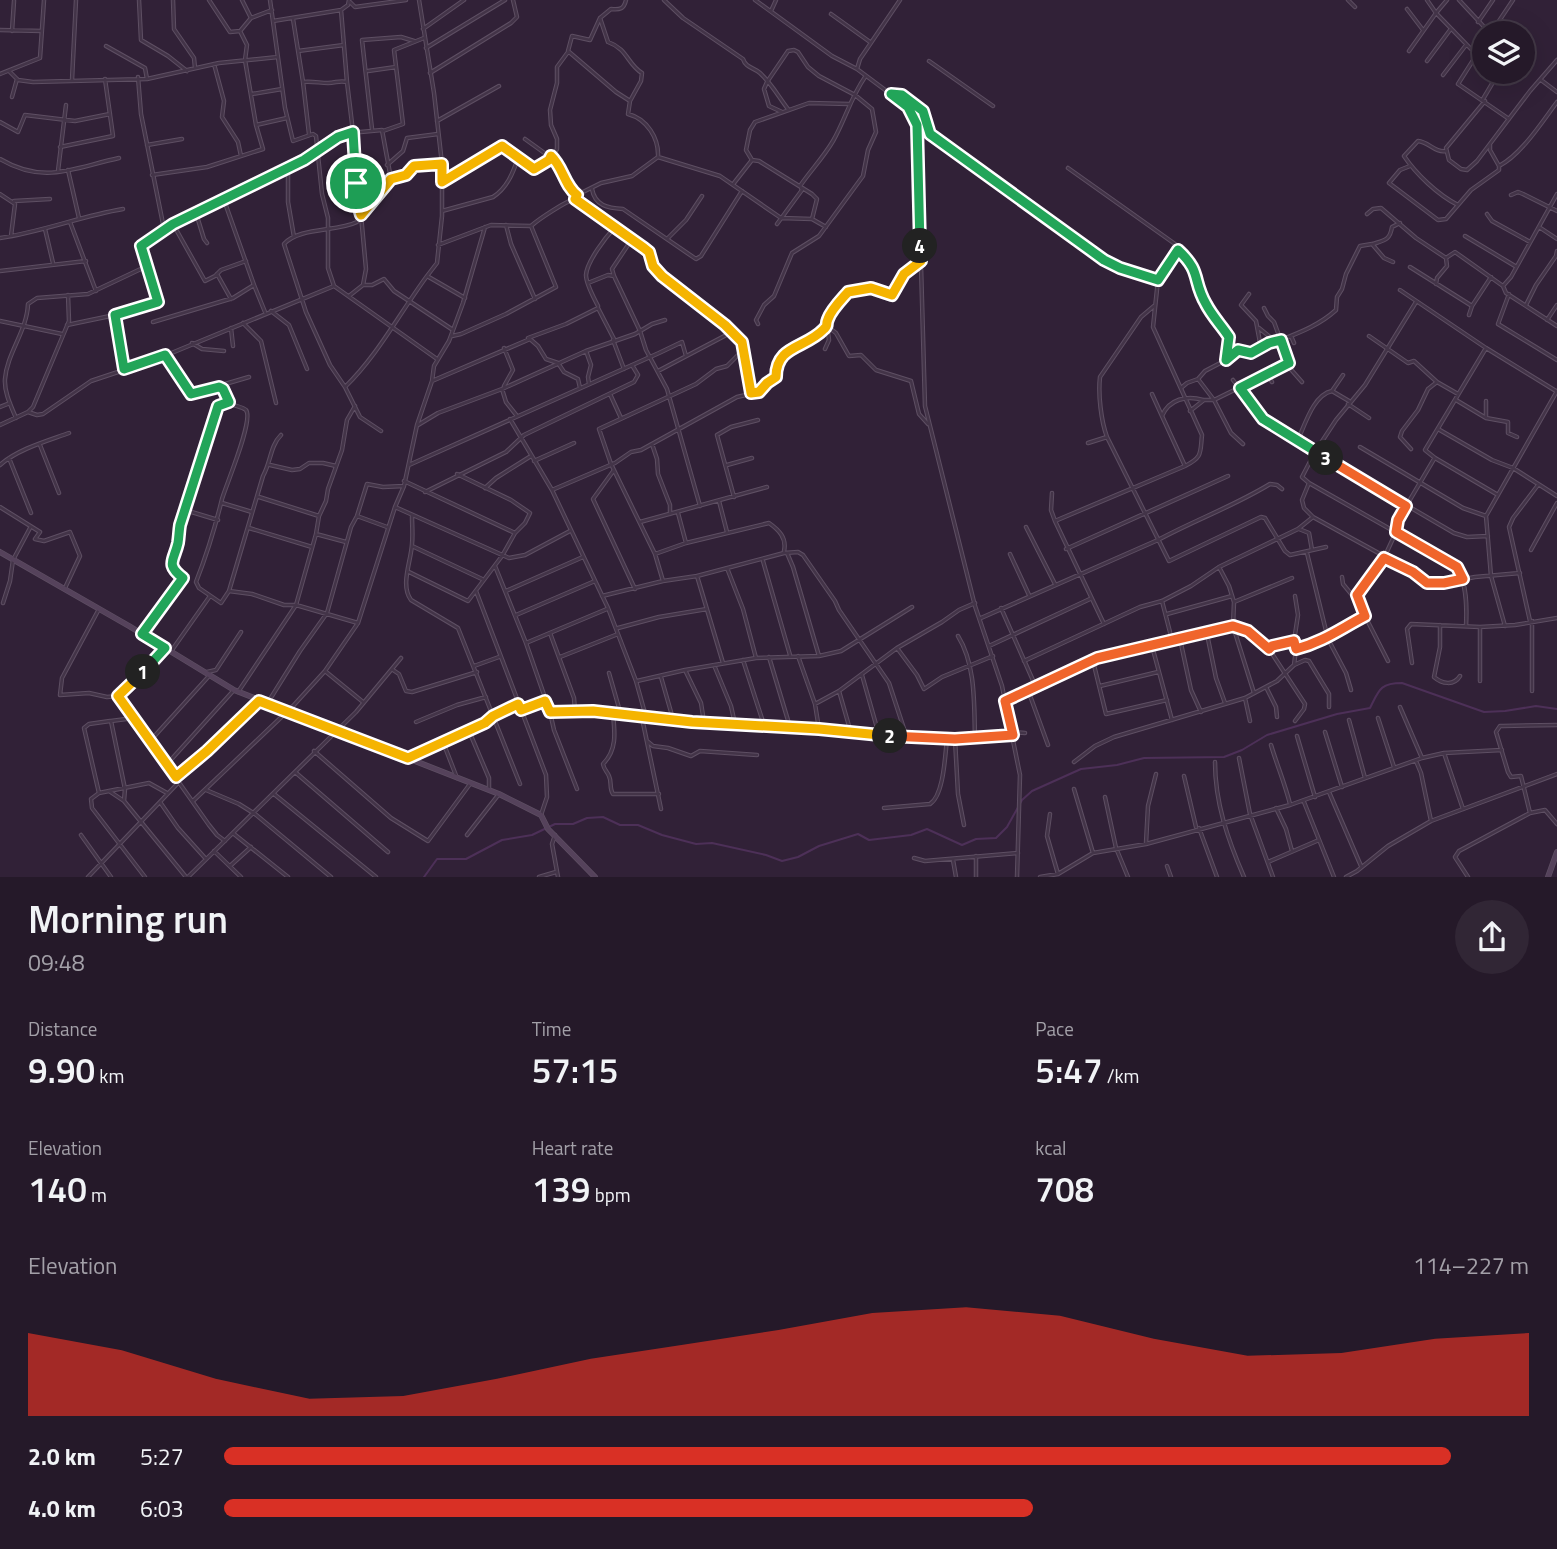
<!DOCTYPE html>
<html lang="en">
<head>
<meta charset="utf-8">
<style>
	body { margin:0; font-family:"Titillium Web",sans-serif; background:#312635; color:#f1f3f6; height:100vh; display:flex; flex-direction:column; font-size:26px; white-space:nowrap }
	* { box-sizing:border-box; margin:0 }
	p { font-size:23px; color:#a3a0a8 }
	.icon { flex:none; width:38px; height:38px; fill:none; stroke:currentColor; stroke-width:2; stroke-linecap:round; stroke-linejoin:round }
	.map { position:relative; height:877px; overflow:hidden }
	.drawer { display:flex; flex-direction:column; background:#251929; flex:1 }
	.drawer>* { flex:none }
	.controls { position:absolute; left:1472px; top:21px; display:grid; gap:14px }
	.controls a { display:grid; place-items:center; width:63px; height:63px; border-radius:50%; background:#251929; box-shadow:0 7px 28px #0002,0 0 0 2px #423846; font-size:35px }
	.pin { position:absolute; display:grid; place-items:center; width:60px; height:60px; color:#fff; margin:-30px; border:4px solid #fff; border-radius:50%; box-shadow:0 2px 7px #0007 }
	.km { position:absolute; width:35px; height:35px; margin:-18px; border-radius:50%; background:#222; color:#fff; font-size:19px; line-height:35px; text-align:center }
	.round { display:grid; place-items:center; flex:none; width:74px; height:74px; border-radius:37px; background:#312635 }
	.overview { display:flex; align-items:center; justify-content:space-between; height:119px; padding:0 28px }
	h1 { font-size:38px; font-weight:600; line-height:52px }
	.stats { display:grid; grid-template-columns:repeat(3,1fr); gap:10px; height:119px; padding:7px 28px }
	.stats div { display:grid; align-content:center }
	.stats b { font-size:35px; font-weight:600 }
	.stats small { font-size:19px; font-weight:400 }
	.stats p { font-size:19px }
	.chart { height:196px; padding:14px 28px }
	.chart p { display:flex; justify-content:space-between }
	.chart svg { width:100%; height:126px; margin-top:7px; fill:#d93025; opacity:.7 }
	ul { padding:0 28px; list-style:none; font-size:23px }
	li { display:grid; grid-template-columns:112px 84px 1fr; align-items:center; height:52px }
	li i { height:18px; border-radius:9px; background:#d93025 }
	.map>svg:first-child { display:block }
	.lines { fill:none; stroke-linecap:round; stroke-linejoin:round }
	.stream { stroke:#4d3058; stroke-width:2 }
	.street-casing { stroke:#5e4f63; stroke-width:4.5 }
	.secondary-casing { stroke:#5e4f63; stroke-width:6 }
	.street { stroke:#433448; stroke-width:2.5 }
	.secondary { stroke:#55425b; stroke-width:4.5 }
	.split-1-casing { stroke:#fff; stroke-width:14 }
	.split-2-casing { stroke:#fff; stroke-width:14 }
	.split-3-casing { stroke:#fff; stroke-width:14 }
	.split-4-casing { stroke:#fff; stroke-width:14 }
	.split-5-casing { stroke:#fff; stroke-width:14 }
	.split-1 { stroke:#22a559; stroke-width:9 }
	.split-2 { stroke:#f5b400; stroke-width:9 }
	.split-3 { stroke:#f0652b; stroke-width:9 }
	.split-4 { stroke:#22a559; stroke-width:9 }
	.split-5 { stroke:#f5b400; stroke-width:9 }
</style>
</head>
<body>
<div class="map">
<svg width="1557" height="877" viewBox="0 0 1557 877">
	<rect width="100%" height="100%" fill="#312137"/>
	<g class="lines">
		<path class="stream" d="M424 877 437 859H466L502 840 532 835 555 824H573L587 818 603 817 620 825H638L662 835 696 844 712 843 766 855 782 861 798 857 819 846 858 834 869 840 911 835 927 829 962 845 976 839 996 838 1007 827 1022 800 1032 791 1081 769 1117 765 1144 758 1224 757 1242 750 1267 735 1337 714 1370 708C1379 690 1380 683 1402 683L1484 712 1505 711 1536 706 1557 709"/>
		<defs>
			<path id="street" d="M139 0 141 40 168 56 187 71
				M173 0 174 29 194 58 195 68
				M242 0 251 18
				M270 0 285 108 292 137 293 141 313 134 316 136 322 194 328 218V268L334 286 437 359
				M419 0 434 93 442 164V216L437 263 427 276 465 298
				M626 0C624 9 620 10 611 9L600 18 590 40 572 36 568 51 616 92 630 101 628 114C647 119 659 138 658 157L632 176 601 183 577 195 575 199 644 248 649 252 653 266 662 276 725 325 742 342 751 393
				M664 0 683 18 743 59C746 68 753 67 760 73 772 84 778 96 788 109
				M755 0 832 56 857 69
				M900 0 860 59 857 69 908 107 917 125 925 406 975 606 1002 686 1020 775 1017 877
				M1348 0 1355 7
				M1447 0 1436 13 1471 49
				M1459 0 1487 30
				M350 2 355 7 406 0
				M1407 9 1423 30
				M341 10 347 82
				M771 11 776 0
				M831 14 870 42
				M600 18 608 42C628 49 627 64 642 73L641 81 630 101
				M293 19 303 82
				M273 21 341 10 348 5 349 0
				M1478 22 1493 0
				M423 29 464 0
				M0 30 42 31
				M241 30 251 18 272 10
				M12 31 14 1
				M1491 33 1513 0
				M1484 43 1458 84 1509 119
				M106 46 145 68 147 79
				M426 48 505 0
				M298 51 344 45
				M1409 51 1436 13 1427 0
				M929 61 993 106
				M1427 61 1450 30
				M214 64 224 101 222 117 238 142 241 156
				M9 71 18 80 33 82 147 79 219 63 278 57
				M368 71 396 67
				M430 73 511 23 517 17 513 0
				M0 74 40 58 44 0
				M1443 75 1466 45
				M72 80 76 0
				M1541 80 1557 92
				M252 94 282 89
				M891 94H900L923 111 930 134 1104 260 1120 268 1158 280 1153 327 1202 435C1200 453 1203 457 1185 466L1055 521
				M12 97 17 79
				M1483 99 1499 72
				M1485 101 1446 148 1449 160 1461 169 1467 170 1477 161 1530 91 1557 60
				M437 121 499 86
				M0 122 18 132 25 115 75 121 110 114
				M256 125 287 118
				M372 129 362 40 401 37 414 41
				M383 131 403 124 394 50 424 38
				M309 134 303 82C312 81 320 83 328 83 336 83 339 80 347 82L353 132 356 195 361 215 366 269 363 285 349 296
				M525 139 557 162 569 188 577 195
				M147 145 182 139
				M1490 145V150L1499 166C1521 155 1542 122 1557 102
				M60 147 113 136 105 79
				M1446 151C1435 153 1429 142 1418 141L1404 156C1416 174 1438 195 1458 205
				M552 157 557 149V139L551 125 550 110 557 83V67L568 52
				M658 157 720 176 781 218 812 219 826 227
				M0 159C44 185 73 168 119 158
				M752 160 759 161 812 194 817 199 812 219
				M387 165 403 151 407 138 438 134
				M1410 166 1400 170 1389 183 1438 220 1446 219 1471 190 1499 170V166
				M288 167V202L294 237
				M1068 168 1175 244C1179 253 1188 257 1193 266 1198 275 1197 284 1200 293 1207 310 1220 322 1229 337L1226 358
				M68 170 79 218
				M58 171 66 105
				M152 175 207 167 263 149 256 125 245 60 247 45 240 31 230 32 209 0
				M391 179 406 175 414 166 442 164
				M442 182 502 146 534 169 549 160 551 155
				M734 183 752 160 746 150 750 130 755 122 809 103 849 104
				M592 189C595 206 608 208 623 209L696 259 701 256 742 191
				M0 194 15 204 11 236
				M1511 195 1518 192 1523 194 1557 211
				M224 200 254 285
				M14 201 50 199
				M442 211 493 197C507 188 513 173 518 158
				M196 213 204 239 207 243
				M1367 214 1373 209 1381 208 1416 238 1446 258
				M1487 214 1492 221 1530 242
				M70 222 96 291
				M173 224 205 281 215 276 221 270 246 261
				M777 224 802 190 800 186C811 170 823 158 833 141 845 120 851 97 865 77
				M506 225 511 244 535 299
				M1539 227 1557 239
				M45 229 53 263
				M164 229 304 161 338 137 350 133 382 130 391 179 364 209 357 222C337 232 299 227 284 244L306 312 330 365 345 387 360 417 381 431
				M1465 236 1515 266
				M0 238C42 232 81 216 123 209
				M632 239 612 269 614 276 640 331 646 350 667 389 700 506
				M667 239 686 220 702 196
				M1373 244C1385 240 1390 240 1392 227L1400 223
				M438 245 491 225 531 226C539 219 566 201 575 199
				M1410 267 1472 306
				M0 271 86 261
				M217 274 231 299
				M1159 280 1178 250
				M588 283 608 275 614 276
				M1436 284 1437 278 1447 266 1446 258 1455 252 1503 286 1506 293 1557 326
				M363 285H372L384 279 394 291 453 330
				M1503 286 1511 277 1557 194
				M1400 290 1486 348 1556 391
				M1249 294 1241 305 1256 321 1261 348
				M1509 294 1498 324 1557 360
				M1416 302 1365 385 1336 420 1315 452 1302 477 1309 483 1457 567C1467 584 1467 607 1466 626
				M1526 305 1536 285 1556 256 1557 251
				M598 306C594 298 586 284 586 275 587 261 606 237 615 227
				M1154 306 1141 317 1100 377C1098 394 1101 421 1107 437L1169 561 1261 517 1265 518 1285 551 1290 555 1326 547
				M271 311 289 325 307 369
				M115 315 158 302 147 265
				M1469 315 1472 306 1491 277
				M1547 320 1557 305
				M0 321 62 334
				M153 322 233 298 254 285 265 312
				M243 323 261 341 276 403
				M758 324 756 320 764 305 774 296 792 253 819 236 863 176 868 150 876 132 872 109 855 95 819 76 808 67 798 52 794 50 788 51 767 82 764 89 769 106 782 112
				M67 325 115 315 124 369
				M827 326 836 333 849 356 861 355 876 370 911 381 919 414 928 424
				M231 328 233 346
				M1259 328 1275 341
				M452 336 461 334 506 314 556 287 531 226
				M1291 336 1294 343
				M1369 336 1408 363 1414 361 1437 382 1458 394
				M528 338 566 324 598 308 614 339
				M613 340 624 369
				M192 343 202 349 224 351
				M1486 348 1425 450 1435 458 1498 495
				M825 349 829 340 827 325
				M586 351 591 365 588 377 589 384
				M165 355 191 394 249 377
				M1287 365 1302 382
				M658 371 732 332
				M1267 374 1272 382
				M1198 379 1214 400 1231 433 1243 444
				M1233 380 1263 419 1295 440 1454 533 1467 537 1488 536
				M432 381 530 339 538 346 546 359 558 363 564 372 578 379 580 388
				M504 386 513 370 504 348
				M219 387 223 389 231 404C235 406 243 407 246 410 254 420 226 485 222 499 215 528 207 554 196 582L199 588 221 603 229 591 263 476C271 462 270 446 281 435
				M345 387C378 355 399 314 427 276
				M1181 388 1187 383 1198 379 1205 371 1226 360 1238 350 1251 353C1280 338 1312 332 1336 310L1337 297 1342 289 1346 274 1360 246 1372 244 1384 258 1393 262
				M502 389 506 402 517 416
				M1332 391 1343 375
				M610 394 621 418
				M1152 394 1162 416
				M1456 400 1486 418 1508 422V433L1517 437
				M1348 404 1369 418
				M0 407 10 403
				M1190 411 1204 400H1214L1289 363 1274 322 1268 316 1264 308
				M28 412 37 415 43 414 91 381 157 359 334 286
				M16 418C11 406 4 392 5 379 7 353 27 331 28 304L37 298 88 294 145 267 147 265 141 246 164 229 141 114 138 77
				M1486 418V401
				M510 419 552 490 608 608 636 681 646 717
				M0 425 28 412 33 407 69 321 68 295
				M418 425 438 413 502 389 586 351 635 334 652 324 665 320
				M1438 429 1492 460 1513 468 1557 496
				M1297 442C1305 425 1313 395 1332 391L1349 401
				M1088 443 1107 437
				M652 444 657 459 658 474 670 505V514
				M40 445 59 493
				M1360 447 1463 508 1486 516
				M1411 449 1400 437 1402 431 1418 410 1428 389 1437 382
				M9 458 31 513
				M534 461 574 443
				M0 465C18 449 47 441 69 433
				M270 465 292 470 300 469 309 463H323L336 466
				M409 465 659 353 682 342 686 356
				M727 465 752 458
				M1185 466 1162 416C1169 399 1187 395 1203 400
				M614 470 593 499 635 589
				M404 481 515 533
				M1309 483 1302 500 1304 508 1313 517 1413 572 1425 582 1444 583 1475 577 1520 573
				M485 488 496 478 531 456
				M552 490 615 463 631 452 641 450 737 397 759 392 767 383 776 377C776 345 805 349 824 329 829 324 825 326 828 319 831 310 841 299 848 292L871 288 892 295 904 274 919 262
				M425 492 506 452 524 435 634 382 638 375 632 365
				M1052 493 1051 510 1055 521 1104 624
				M259 497 319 516
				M734 497 717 435 731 427 758 420
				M719 501 727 532
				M222 503 252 512
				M0 507 40 532 35 539 44 541 70 532 80 556 65 588
				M395 507 509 558 525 555 570 531
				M185 510 218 520
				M678 513 686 543
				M357 516 387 527
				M412 516C412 525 413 535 412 544 411 562 400 585 411 600L458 628 520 784
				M640 522 767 487
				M1026 527 1055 584
				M249 528 312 547
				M1299 529 1309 533 1312 550
				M316 534 346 542
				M412 546 482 579
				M1066 549 1228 476
				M1531 550 1557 503
				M787 553 793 567 819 656
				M1307 553 1328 639 1346 673 1351 690
				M655 554 686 543 769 523C779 530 787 538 784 551
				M1010 554 1029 595
				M763 561 790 655
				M495 566 526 643 550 712 554 730 577 789
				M1219 567 1229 586 1234 602 1233 626 1254 693
				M727 568 743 609 756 658
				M409 572 468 601 502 556 515 533 525 523 530 513 511 500 457 474
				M697 576 723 663
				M1342 577 1343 584 1352 595H1357L1365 616 1388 661
				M663 581 655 554 611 464 599 429 696 384 716 369 727 366 742 351
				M229 591 252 594 284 605H296L358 623
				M476 591 546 775 547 797 541 815
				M506 591 583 557
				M1357 595 1384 558 1396 532 1398 520 1434 459
				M602 596 663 581 697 576 784 553 798 552 803 555 835 601 839 610 889 683 906 735
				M1162 601 1172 640
				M1234 602 1292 578
				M3 603 10 581 13 560 30 528
				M1001 608 1035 685
				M99 609 62 678 60 695 89 693 107 697 118 696 164 649
				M1167 614 1232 596
				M516 615 595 581
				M981 618 1158 540C1195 520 1234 506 1270 484L1277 485 1282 489
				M1530 621 1509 527 1513 518 1538 485
				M1532 621V691
				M1440 625V647L1434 677C1442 684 1454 686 1460 676
				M1505 626 1491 576 1486 516 1557 391
				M1480 627V681
				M618 628 659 617 707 609
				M550 633 574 698 575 711
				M142 634 183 578C165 564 174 561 178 543 179 537 179 531 180 525L218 406 229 402
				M1207 634 1216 678 1225 703
				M958 636C976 665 974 705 975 738
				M1180 639 1191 690 1201 712
				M1294 641 1298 615 1295 596
				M526 643 607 609
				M989 646 1090 599
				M1152 646 1172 720
				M897 648 917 675 924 689 942 677 993 656
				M172 650 210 596
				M798 656 815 704 819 729
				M560 657 618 634
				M769 657 790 727
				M743 660 764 725
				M1024 661 1140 607 1162 601 1191 586 1219 567 1298 529 1313 517
				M1412 663 1407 629 1411 624 1480 627 1515 625 1557 618
				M714 665 731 706 735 724
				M1294 665 1305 660 1309 661 1329 694V707
				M474 666 499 657
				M393 670 399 674 406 691 412 692 477 672
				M685 670 701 703 704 722
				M325 671 363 702
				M207 672 216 670 241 632
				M609 673 621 715
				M862 675 879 735
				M661 677 673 719
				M637 681 685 670 756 658 819 656 841 651 912 607
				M1100 686 1158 672
				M1266 687 1276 707 1277 717
				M1028 690 1048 745
				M839 691 851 733
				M238 692 296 605 316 534 319 516 326 501 328 489 342 450 347 420 355 406
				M118 696 209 825 217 835 225 841
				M1245 698 1250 721
				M1005 700 1092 662
				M1167 700 1106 714 1093 661 1097 658 1233 626 1248 631 1269 649
				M267 704 300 651 327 613 351 527 357 516 367 484 383 487 404 486
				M815 704 839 691 897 648 942 622 959 610 975 603
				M1400 707 1422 758
				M521 710 545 701
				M550 712C598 708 646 718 694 722 734 725 775 726 816 729 882 734 946 742 1013 735
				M613 714C615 733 617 750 603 764 604 770 607 771 609 776 612 782 609 788 613 794H659
				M134 718 111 721 125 789 124 801 186 877
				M642 718 661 809
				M1378 718 1394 767
				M1349 720 1365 778
				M1295 721 1304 709 1305 704 1269 649 1272 646 1294 641 1296 649
				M416 722 457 705 486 697
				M469 731 489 778V790
				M1012 732 1025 733
				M1325 732 1342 787
				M1297 736 1315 797
				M955 739 958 794 964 825
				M151 740 209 676
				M647 741 653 746 668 748 691 756 700 751 757 755
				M443 742 457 778
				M1271 745C1277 765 1285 784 1290 804
				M314 751 391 818 428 841 470 784
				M1444 753 1463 809
				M408 758 485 723 493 716 517 705
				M1239 758 1250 814 1273 877
				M1416 761 1421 773 1431 821
				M1074 762 1095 746 1114 737 1245 698 1277 681 1294 665 1296 649 1328 639 1365 616
				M1215 762C1215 803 1228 840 1244 877
				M168 763 234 690
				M295 772 388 852
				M1184 776 1196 827
				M176 777 207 751 259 701
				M1074 789 1093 853
				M206 790 239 804 255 814 331 877
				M109 791 124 801
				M1329 792 1361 866
				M99 793 84 728 89 724 110 721
				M274 794 376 877
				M1105 797 1116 848 1128 877
				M193 801 293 706 325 671 358 623 395 507 404 486 417 425 432 381 434 366 449 341 463 303 485 227
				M160 802 178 828 206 859
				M1304 802 1334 877
				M884 808 930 804C944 795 945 755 947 739
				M1276 808 1286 829 1292 851
				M1530 813 1521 776 1511 777 1508 772 1496 732 1500 726H1503L1557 725
				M1050 814 1047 836 1058 874
				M1199 828 1217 877
				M234 834 288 877
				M81 835 111 877
				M467 835 499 794
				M555 835 552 844 558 877
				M1146 843 1148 806 1156 774
				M214 851 241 877
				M914 858 925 861 1018 853
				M953 860 956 877
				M1268 862 1319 840
				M230 866 251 847
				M1167 866 1171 877
				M88 877 179 782
				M145 877 92 808 91 799 99 793 149 783 167 793
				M188 877 356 712 401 658
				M539 877 556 872
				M976 877V856
				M1040 877 1058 874 1093 853 1146 844 1290 805 1422 758 1444 753 1502 750
				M1346 877 1357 871 1388 846 1431 821 1557 774
				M1468 877 1455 857 1459 851 1530 813 1545 810 1557 824"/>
			<path id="secondary" d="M0 552 129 626 234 690 499 794 541 815 548 829 595 877
				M1548 877 1557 852"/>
		</defs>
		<use href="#street" class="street-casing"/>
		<use href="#secondary" class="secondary-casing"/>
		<use href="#street" class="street"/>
		<use href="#secondary" class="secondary"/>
	</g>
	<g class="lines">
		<defs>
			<path id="split-1" d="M143 672 165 648 142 634 183 578C165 564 174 561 178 543 179 537 179 531 180 525L218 406 229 402 223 389 219 387 191 394 165 355 124 369 115 315 158 302 141 246 173 224 304 160 338 137 353 132 356 183"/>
			<path id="split-2" d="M143 672 118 696 176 777 207 751 259 701 408 758 485 723 493 716 518 704 521 710 545 701 550 712 593 711 692 722 819 729 890 736"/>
			<path id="split-3" d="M890 736 955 739 1013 735 1005 701 1097 658 1233 626 1248 631 1269 649 1272 646 1294 641 1296 649C1323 642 1340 629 1365 616L1357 595 1384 558 1413 572 1427 583H1444L1463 579 1457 567 1396 532 1398 520 1406 506 1326 458"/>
			<path id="split-4" d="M920 246 917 125 908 107 891 94 902 95 923 111 930 134 1104 260 1120 268 1158 280 1178 250C1202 272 1192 280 1206 304 1212 316 1222 326 1229 337L1226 360 1238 350 1251 353 1269 343 1281 340 1289 363 1240 388 1263 419 1326 458"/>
			<path id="split-5" d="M356 183 358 205 361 215 391 179 406 175 414 166 442 164V182L502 146 534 169 549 160 551 156C563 167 564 185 577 195L575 199 644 248 649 252 653 266 662 276 725 325 742 342 751 393 759 392 767 383 776 377C776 345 805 349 824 329 829 324 825 326 828 319 831 310 841 300 848 292L871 288 892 295 904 274 921 261 920 246"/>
		</defs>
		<use href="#split-1" class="split-1-casing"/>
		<use href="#split-2" class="split-2-casing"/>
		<use href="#split-3" class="split-3-casing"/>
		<use href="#split-4" class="split-4-casing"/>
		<use href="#split-5" class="split-5-casing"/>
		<use href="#split-1" class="split-1"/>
		<use href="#split-2" class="split-2"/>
		<use href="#split-3" class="split-3"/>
		<use href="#split-4" class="split-4"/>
		<use href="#split-5" class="split-5"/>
	</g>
</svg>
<div class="controls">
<a><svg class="icon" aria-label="layers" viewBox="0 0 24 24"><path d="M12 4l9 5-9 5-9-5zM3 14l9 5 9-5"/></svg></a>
</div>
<div class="pin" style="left:356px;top:183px;background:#1e9e55"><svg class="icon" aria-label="arrive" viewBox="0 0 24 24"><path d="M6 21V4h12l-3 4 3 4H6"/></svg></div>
<b class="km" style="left:143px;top:672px">1</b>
<b class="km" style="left:890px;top:736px">2</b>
<b class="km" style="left:1326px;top:458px">3</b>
<b class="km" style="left:920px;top:246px">4</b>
</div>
<section class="drawer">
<div class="overview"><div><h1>Morning run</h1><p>09:48</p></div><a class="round"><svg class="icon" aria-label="share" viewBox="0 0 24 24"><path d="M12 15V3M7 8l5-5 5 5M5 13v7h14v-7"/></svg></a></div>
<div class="stats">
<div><p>Distance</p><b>9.90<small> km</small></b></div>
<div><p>Time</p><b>57:15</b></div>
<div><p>Pace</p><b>5:47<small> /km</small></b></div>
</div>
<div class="stats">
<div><p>Elevation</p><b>140<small> m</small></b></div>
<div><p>Heart rate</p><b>139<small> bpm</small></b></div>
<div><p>kcal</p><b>708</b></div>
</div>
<div class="chart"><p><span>Elevation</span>114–227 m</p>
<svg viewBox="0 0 160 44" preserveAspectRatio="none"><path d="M0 44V15L10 21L20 31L30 38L40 37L50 31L60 24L70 19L80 14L90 8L100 6L110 9L120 17L130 23L140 22L150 17L160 15V44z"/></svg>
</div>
<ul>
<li><b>2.0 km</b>5:27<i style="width:94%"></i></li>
<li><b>4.0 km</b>6:03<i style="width:62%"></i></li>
</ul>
</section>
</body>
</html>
